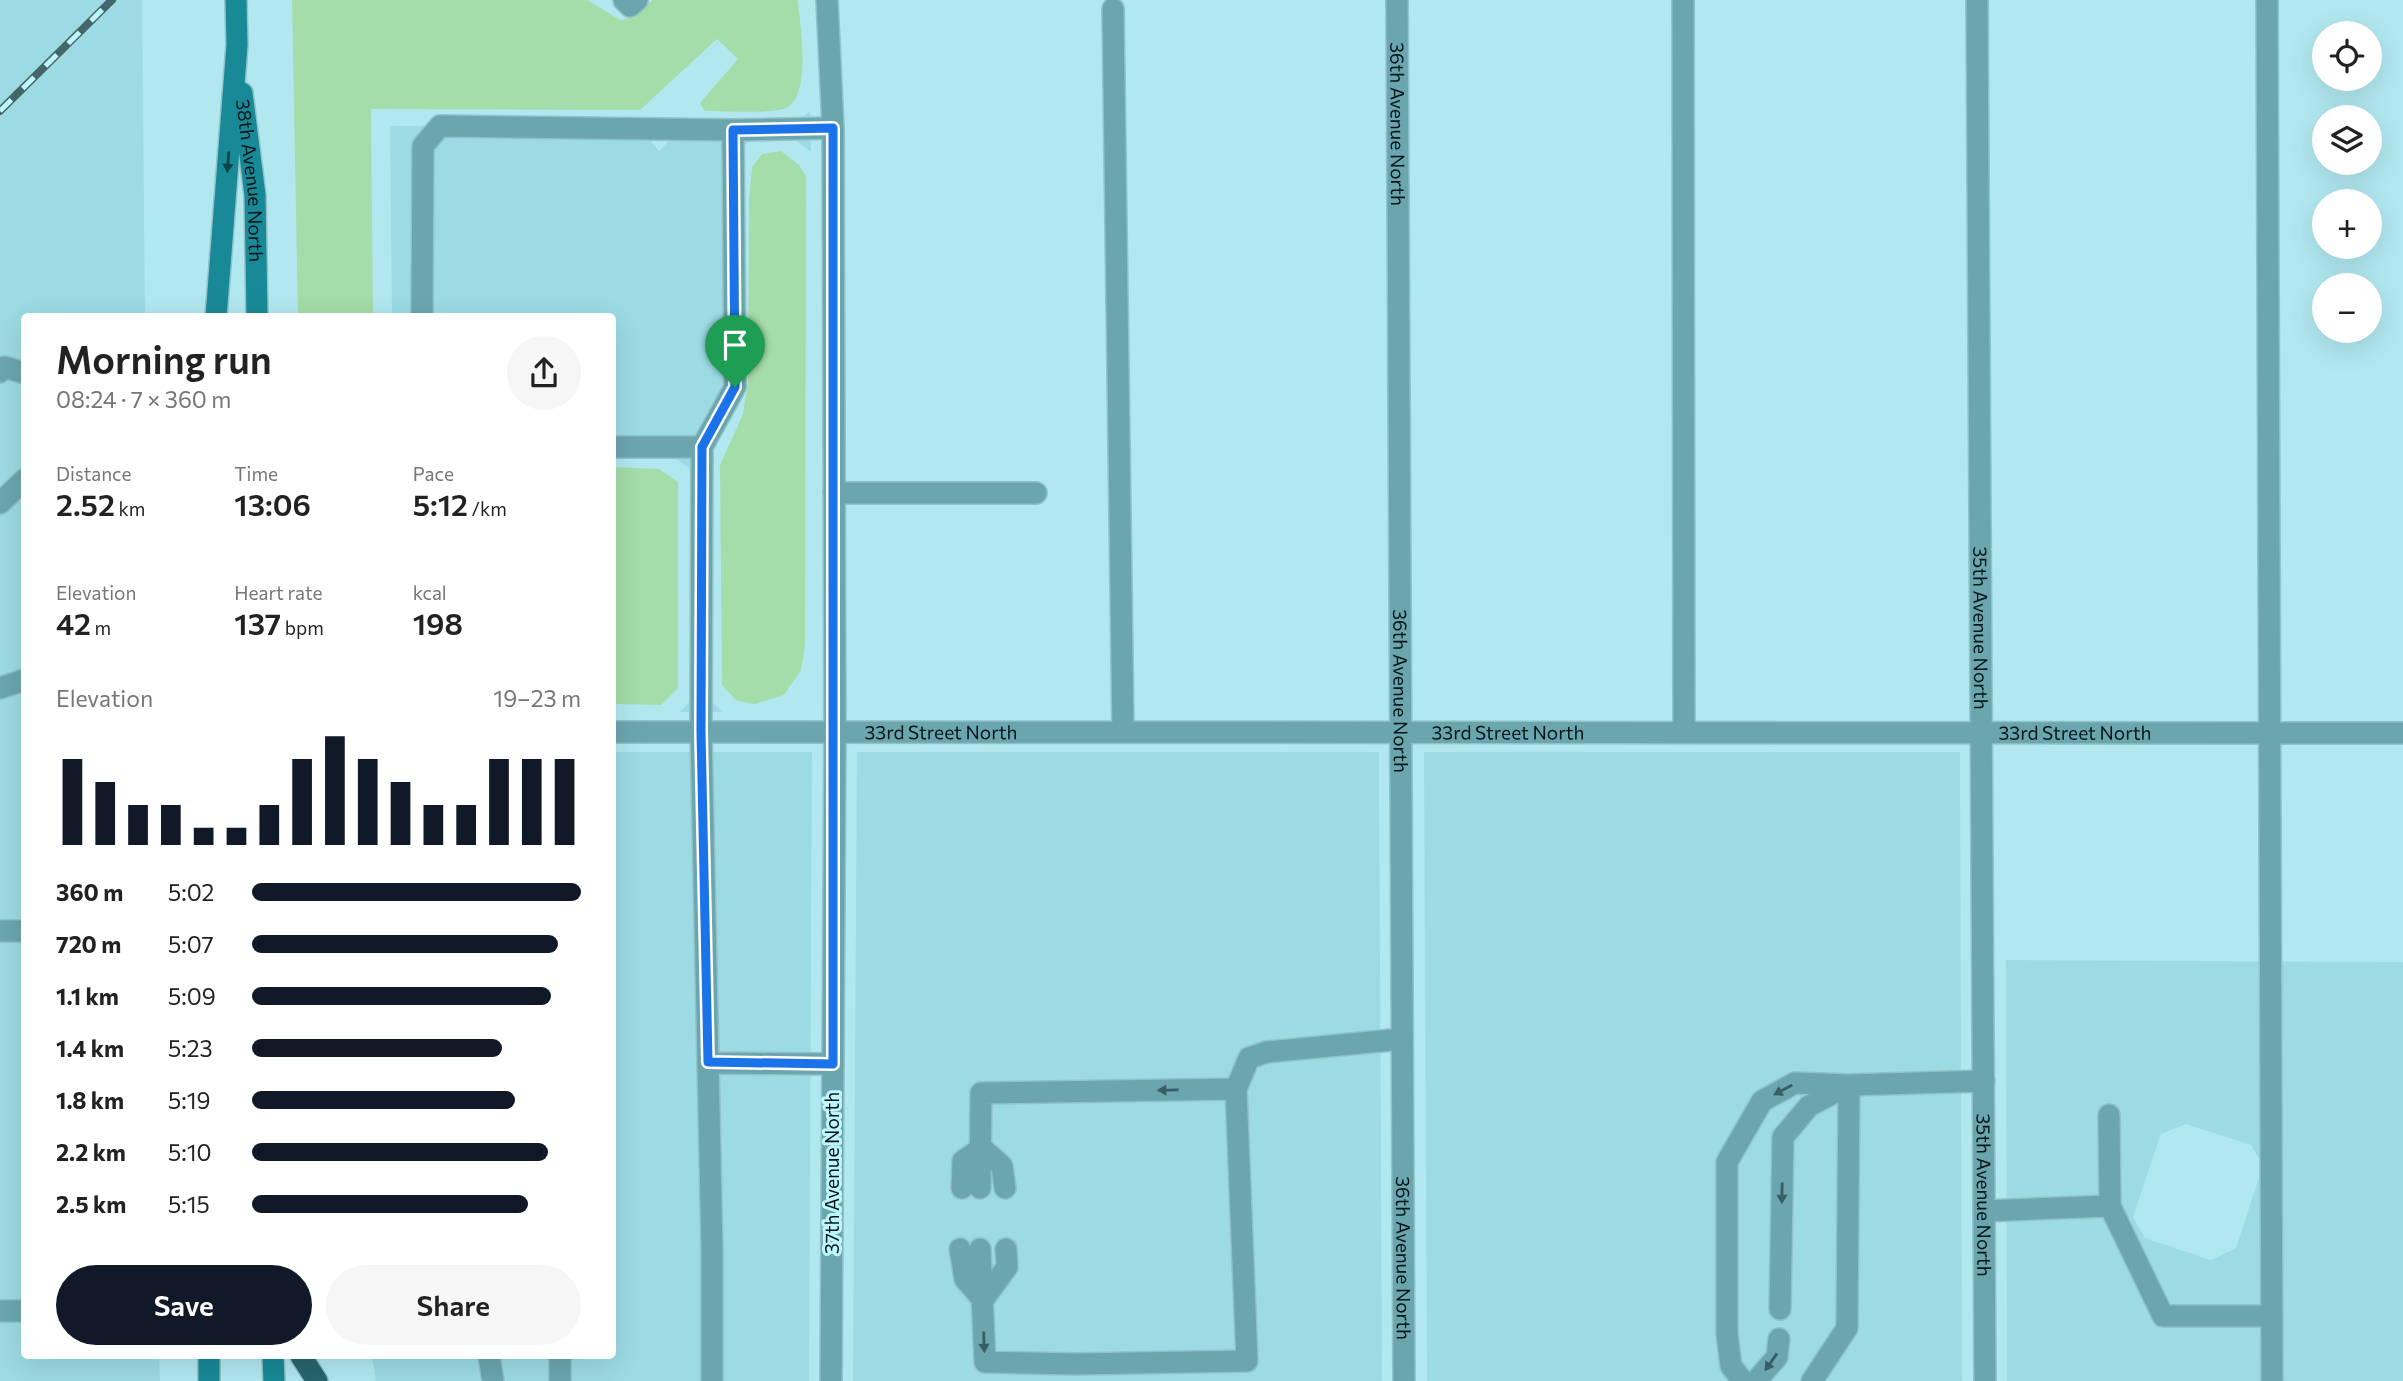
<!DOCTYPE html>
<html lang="en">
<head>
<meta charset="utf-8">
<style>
	body { margin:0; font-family:Commissioner,sans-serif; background:#f6f6f6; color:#222; height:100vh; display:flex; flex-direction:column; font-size:26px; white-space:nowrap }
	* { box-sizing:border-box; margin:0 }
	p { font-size:23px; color:#767676 }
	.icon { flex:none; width:38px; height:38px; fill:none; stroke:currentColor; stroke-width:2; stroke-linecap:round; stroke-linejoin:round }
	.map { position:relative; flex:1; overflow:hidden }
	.side { position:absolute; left:21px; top:313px; width:595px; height:1046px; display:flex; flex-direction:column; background:#fff; border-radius:7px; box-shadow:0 7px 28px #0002 }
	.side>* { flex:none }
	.tools { position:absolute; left:2312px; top:21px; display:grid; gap:14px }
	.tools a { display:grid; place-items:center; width:70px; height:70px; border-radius:50%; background:#fff; box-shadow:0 7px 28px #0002; font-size:35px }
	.pin { position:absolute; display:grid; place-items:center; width:60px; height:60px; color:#fff; margin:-72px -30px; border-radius:50% 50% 50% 0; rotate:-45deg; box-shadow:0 0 7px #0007 }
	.pin .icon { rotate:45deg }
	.round { display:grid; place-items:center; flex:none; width:74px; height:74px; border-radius:37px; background:#f6f6f6 }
	.summary { display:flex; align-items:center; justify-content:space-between; height:119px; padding:0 35px }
	h1 { font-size:38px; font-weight:600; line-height:52px }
	.metrics { display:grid; grid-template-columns:repeat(3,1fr); gap:10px; height:119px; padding:7px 35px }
	.metrics div { display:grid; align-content:center }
	.metrics b { font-size:30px; font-weight:600 }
	.metrics small { font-size:19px; font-weight:400 }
	.metrics p { font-size:19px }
	.chart { height:196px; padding:14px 35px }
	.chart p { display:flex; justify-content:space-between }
	.chart svg { width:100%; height:126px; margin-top:7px; stroke:#111827; stroke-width:6 }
	.action { display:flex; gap:14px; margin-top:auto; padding:14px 35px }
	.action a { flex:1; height:80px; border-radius:42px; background:#111827; color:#fff; font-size:28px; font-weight:600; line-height:80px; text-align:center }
	.action a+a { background:#f6f6f6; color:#222 }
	ul { padding:0 35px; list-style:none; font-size:23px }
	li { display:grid; grid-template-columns:112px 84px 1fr; align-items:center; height:52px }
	li i { height:18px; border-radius:9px; background:#111827 }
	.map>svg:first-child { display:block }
	.built { fill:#9cdbe4; fill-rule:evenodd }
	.green { fill:#a4dda9 }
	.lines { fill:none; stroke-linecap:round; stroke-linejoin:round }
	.service-casing { stroke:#92c2c9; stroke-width:24 }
	.minor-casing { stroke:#92c2c9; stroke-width:24 }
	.secondary-casing { stroke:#92c2c9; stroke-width:24 }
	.trunk-casing { stroke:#92c2c9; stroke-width:24 }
	.service { stroke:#6ba6af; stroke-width:21 }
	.minor { stroke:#6ba6af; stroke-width:21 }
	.secondary { stroke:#188a97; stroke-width:21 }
	.trunk { stroke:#27656d; stroke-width:21 }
	.rail-casing { stroke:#44656a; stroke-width:8 }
	.rail { stroke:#bef6fd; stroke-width:5; stroke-dasharray:16; stroke-linecap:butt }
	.oneway { fill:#0b444b }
	.oneway2 { fill:#365e64 }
	.route-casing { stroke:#fff; stroke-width:14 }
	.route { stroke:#1a73e8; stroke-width:9 }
	.labels { text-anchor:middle; stroke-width:6; stroke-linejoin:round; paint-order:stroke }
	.street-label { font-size:19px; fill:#021619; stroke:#bef6fd }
</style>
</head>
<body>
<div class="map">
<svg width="2403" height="1381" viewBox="0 0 2403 1381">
	<rect width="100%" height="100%" fill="#b1e8f0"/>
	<path class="built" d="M0 0H142L145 317H24V1356H159L160 1381H0Z
		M810 111 811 152 793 138 758 137 746 144 736 158 729 380 701 465 707 696 722 712H680L692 699 697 482 689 468 670 456 613 450 612 317H392L390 126 640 127 659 151 690 120H799Z
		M613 752H812L809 1381H376L372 1356H612Z
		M857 752H1379L1382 1381H853Z
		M1424 752H1960L1962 1381H1427Z
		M2006 960 2403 962V1381H2007ZM2186 1124 2251 1145 2263 1165 2236 1248 2211 1260 2145 1238 2133 1217 2161 1134Z"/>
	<path class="green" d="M292 0H587L622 21 653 0H798C800 24 812 96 786 108 772 114 722 111 705 111L700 103 738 59 717 39 640 110 371 109 373 317H298Z
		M781 151 799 165 806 176 805 646 801 670 784 695 755 704 737 701 722 685 720 465 743 414 748 382 749 199 752 167 762 154Z
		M613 467 659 469 678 482V688L661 705 613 704Z"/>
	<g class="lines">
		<defs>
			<path id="service" d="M624 0 630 6 637 0
				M1683 0 1684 732
				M2267 0 2272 1381
				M1113 9 1123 732
				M422 317 423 146 440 126 733 130
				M0 372 5 367 24 373
				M612 447H702
				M834 493H1036
				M0 503 24 480
				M0 688 24 680
				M0 931H24
				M708 1063 833 1064
				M2109 1115 2110 1206
				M962 1188 963 1161 982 1148 1002 1166 1005 1188
				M980 1188 981 1093 1236 1089
				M1984 1211 2110 1206 2163 1316H2272
				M960 1249 965 1279 983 1300 1007 1267 1006 1249
				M980 1249 985 1362 1076 1364 1247 1361 1236 1089 1249 1058 1267 1052 1402 1039
				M1780 1309 1783 1137 1809 1106 1847 1086
				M0 1311H24
				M489 1356 493 1381
				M560 1356V1381
				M712 1381V1251L701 732 702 447 735 387 733 130 833 128
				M1743 1381 1731 1366 1727 1334V1162L1762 1101 1795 1083 1849 1085
				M1756 1381 1777 1357 1779 1339
				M1812 1381 1847 1328 1849 1085 1984 1081"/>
			<g id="minor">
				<path d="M827 0 833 128 835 732 831 1381"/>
				<path id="s1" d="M1397 0 1404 1381"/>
				<path id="s2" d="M1977 0 1985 1381"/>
				<path id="s3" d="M612 732 2403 733"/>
			</g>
			<g id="secondary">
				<path id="s4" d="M242 93 255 195 257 317"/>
				<path d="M216 317 237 45 236 0"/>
				<path d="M273 1356 274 1381"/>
				<path d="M209 1381V1356"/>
			</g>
			<path id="trunk" d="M301 1356 317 1381"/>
		</defs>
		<use href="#service" class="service-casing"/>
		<use href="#minor" class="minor-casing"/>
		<use href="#secondary" class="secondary-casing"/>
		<use href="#trunk" class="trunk-casing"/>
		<use href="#service" class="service"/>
		<use href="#minor" class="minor"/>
		<use href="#secondary" class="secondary"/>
		<use href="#trunk" class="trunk"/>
		<defs>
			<path id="rail" d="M0 111 112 0"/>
		</defs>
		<use href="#rail" class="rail-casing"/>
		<use href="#rail" class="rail"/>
	</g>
	<defs><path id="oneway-solid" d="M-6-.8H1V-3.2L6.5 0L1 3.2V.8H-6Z" transform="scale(1.75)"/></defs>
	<use class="oneway" href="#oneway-solid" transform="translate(228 162) rotate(94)"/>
	<g class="oneway2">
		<use href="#oneway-solid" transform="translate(1168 1090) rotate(179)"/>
		<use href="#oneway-solid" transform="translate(1783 1090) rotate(152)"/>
		<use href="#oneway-solid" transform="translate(1782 1193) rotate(91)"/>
		<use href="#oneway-solid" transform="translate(984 1342) rotate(88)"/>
		<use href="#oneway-solid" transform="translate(1771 1362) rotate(125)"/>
	</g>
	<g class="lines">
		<defs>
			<path id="route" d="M833 128V1064L708 1062 701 732 702 447 735 387 733 130Z"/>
		</defs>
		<use href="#route" class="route-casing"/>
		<use href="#route" class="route"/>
	</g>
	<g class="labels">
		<g class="street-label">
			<text dy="7" stroke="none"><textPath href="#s1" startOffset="124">36th Avenue North</textPath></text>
			<text dy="7" stroke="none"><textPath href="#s4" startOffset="88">38th Avenue North</textPath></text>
			<text dy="7" stroke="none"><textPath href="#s2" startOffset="628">35th Avenue North</textPath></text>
			<text dy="7" stroke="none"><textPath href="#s1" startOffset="691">36th Avenue North</textPath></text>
			<text dy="7" stroke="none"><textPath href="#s3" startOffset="329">33rd Street North</textPath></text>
			<text dy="7" stroke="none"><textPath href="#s3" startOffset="896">33rd Street North</textPath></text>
			<text dy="7" stroke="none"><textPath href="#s3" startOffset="1463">33rd Street North</textPath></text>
			<text transform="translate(832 1173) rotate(-90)" y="7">37th Avenue North</text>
			<text dy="7" stroke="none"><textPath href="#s2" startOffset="1195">35th Avenue North</textPath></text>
			<text dy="7" stroke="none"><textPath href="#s1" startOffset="1258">36th Avenue North</textPath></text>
		</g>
	</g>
</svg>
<div class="tools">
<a><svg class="icon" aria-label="locate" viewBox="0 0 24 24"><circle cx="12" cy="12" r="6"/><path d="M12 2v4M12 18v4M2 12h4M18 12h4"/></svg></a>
<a><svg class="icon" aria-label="layers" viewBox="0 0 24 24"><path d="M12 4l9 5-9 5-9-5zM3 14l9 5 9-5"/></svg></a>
<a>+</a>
<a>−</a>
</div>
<div class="pin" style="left:735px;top:387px;background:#1e9e55"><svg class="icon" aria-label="arrive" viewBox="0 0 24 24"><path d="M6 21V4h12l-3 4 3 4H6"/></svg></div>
<section class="side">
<div class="summary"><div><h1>Morning run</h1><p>08:24 · 7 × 360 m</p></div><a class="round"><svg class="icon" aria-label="share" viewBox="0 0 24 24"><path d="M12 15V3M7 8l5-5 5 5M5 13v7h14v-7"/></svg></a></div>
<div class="metrics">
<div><p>Distance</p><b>2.52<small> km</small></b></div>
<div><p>Time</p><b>13:06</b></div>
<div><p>Pace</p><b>5:12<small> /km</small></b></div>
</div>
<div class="metrics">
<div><p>Elevation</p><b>42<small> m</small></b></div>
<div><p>Heart rate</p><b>137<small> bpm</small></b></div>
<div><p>kcal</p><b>198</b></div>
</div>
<div class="chart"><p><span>Elevation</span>19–23 m</p>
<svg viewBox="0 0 160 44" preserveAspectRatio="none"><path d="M5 44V14M15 44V22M25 44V30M35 44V30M45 44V38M55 44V38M65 44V30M75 44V14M85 44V6M95 44V14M105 44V22M115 44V30M125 44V30M135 44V14M145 44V14M155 44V14"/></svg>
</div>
<ul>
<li><b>360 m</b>5:02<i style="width:100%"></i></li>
<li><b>720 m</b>5:07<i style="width:93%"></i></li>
<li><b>1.1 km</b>5:09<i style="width:91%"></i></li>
<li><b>1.4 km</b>5:23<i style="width:76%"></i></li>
<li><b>1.8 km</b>5:19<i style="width:80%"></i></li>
<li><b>2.2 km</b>5:10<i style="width:90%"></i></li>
<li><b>2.5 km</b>5:15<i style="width:84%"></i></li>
</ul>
<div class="action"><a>Save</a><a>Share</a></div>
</section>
</div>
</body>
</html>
